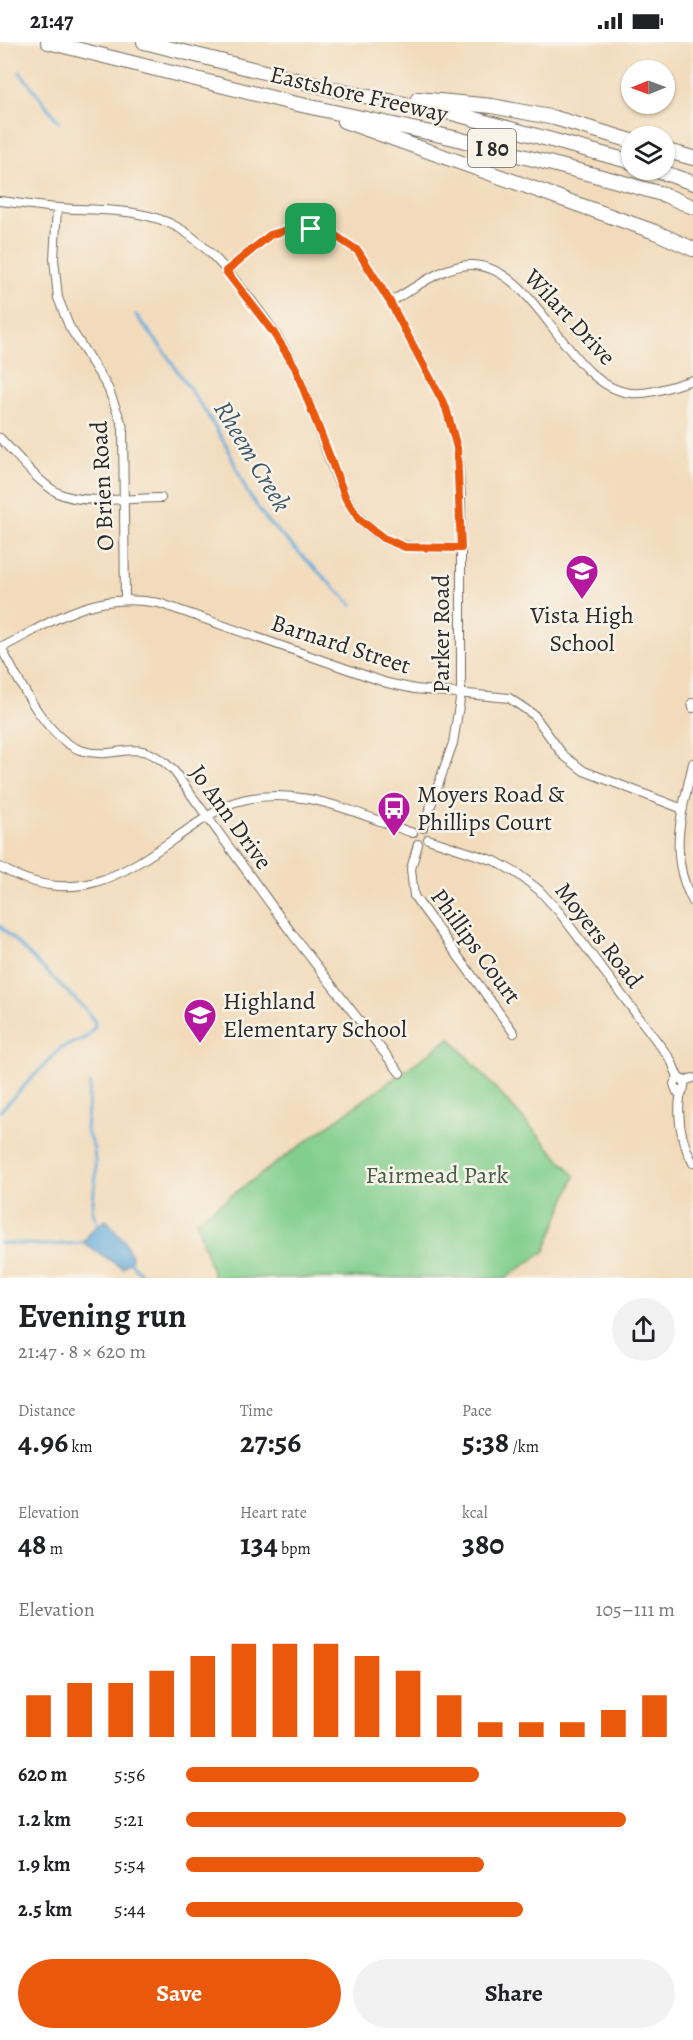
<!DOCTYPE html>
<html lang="en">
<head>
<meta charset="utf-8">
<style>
	body { margin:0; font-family:Alegreya,serif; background:#f2f2f2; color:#202124; height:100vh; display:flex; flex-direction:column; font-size:22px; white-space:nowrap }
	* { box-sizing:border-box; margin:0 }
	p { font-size:20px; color:#757577 }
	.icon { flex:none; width:33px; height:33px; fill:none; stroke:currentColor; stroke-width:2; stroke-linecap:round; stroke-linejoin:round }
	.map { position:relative; height:1236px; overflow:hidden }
	.side { display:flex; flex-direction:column; background:#fff; flex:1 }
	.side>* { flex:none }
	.needle { width:39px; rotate:269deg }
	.controls { position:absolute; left:621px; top:18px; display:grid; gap:12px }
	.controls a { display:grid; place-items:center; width:54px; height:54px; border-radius:50%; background:#fff; box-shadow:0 2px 4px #0004; font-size:30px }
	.pin { position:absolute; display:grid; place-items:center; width:51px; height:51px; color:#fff; margin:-26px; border-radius:12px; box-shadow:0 3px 9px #0006 }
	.round { display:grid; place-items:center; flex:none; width:63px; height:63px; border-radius:32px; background:#f2f2f2 }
	.summary { display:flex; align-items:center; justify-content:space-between; height:102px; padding:0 18px }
	h1 { font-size:33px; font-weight:600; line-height:45px }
	.metrics { display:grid; grid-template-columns:repeat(3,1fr); gap:9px; height:102px; padding:6px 18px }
	.metrics div { display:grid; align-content:center }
	.metrics b { font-size:30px; font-weight:600 }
	.metrics small { font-size:16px; font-weight:400 }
	.metrics p { font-size:16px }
	.chart { height:168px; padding:12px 18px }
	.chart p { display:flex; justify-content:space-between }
	.chart svg { width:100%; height:108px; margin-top:6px; stroke:#ea580c; stroke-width:6 }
	.action { display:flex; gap:12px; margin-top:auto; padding:12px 18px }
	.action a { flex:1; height:69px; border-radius:36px; background:#ea580c; color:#fff; font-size:24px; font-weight:600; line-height:69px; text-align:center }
	.action a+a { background:#f2f2f2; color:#202124 }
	ul { padding:0 18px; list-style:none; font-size:20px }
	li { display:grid; grid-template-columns:96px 72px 1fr; align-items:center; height:45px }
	li i { height:15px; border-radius:8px; background:#ea580c }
	.status { display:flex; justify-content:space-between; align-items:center; height:42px; padding:0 30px; background:#fff; direction:ltr }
	.status svg { height:16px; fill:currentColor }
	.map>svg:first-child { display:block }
	.green { fill:#82cf8d; stroke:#567d5c; stroke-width:1.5 }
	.water { fill:#63acdb; stroke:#476c83; stroke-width:1.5 }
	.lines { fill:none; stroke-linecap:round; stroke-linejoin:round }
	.stream { stroke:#63acdb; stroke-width:3 }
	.minor-casing { stroke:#71695d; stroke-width:10 }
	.motorway-casing { stroke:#71695d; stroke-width:16 }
	.minor { stroke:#fff; stroke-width:8 }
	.motorway { stroke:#fff; stroke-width:14 }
	.route-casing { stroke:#fff; stroke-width:12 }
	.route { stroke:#ea580c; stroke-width:8 }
	.labels { text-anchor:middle; stroke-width:5; stroke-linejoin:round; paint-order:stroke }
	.shield { fill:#f7f3e8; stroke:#686764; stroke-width:1.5 }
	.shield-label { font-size:22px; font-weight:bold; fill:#2b2b2b }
	.street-label { font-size:24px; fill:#2b2b2b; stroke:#f7f3e8 }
	.poi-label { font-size:24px; fill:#2b2b2b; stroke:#f7f3e8; text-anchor:start }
	.park-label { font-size:24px; fill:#455c48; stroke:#f7f3e8 }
	.water-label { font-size:26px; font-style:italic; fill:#3f5869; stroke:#f7f3e8 }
</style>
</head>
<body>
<div class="status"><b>21:47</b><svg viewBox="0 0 49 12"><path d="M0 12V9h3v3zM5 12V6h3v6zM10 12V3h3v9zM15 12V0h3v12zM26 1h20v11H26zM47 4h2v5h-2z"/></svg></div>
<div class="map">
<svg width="693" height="1236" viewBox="0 0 693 1236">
	<rect width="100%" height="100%" fill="#f7f3e8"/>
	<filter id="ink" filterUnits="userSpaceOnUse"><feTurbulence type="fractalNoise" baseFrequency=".0167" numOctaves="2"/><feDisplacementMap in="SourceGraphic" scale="12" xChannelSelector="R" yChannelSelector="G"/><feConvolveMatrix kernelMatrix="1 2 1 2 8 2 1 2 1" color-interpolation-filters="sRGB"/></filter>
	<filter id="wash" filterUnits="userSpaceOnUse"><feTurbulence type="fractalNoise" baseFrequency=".008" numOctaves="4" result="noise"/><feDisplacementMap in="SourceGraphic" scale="24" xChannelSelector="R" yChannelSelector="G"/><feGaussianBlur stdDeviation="1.35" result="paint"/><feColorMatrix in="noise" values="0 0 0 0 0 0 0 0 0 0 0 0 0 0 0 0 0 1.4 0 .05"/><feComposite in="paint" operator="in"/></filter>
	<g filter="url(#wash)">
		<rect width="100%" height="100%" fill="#f2dbbb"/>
		<path class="green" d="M450 996 575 1134 545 1209 506 1236H214L196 1179Z"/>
		<path class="water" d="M106 1178 125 1200 132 1216 123 1226 83 1201 92 1188Z"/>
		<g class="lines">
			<path class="stream" d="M20 30 59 80
				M136 273 161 305 207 372 228 407 247 450 268 480 352 563
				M0 884 85 967 95 980V985L85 996 61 1006 0 1069
				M90 1042 86 1088 94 1107 96 1132 92 1168 98 1182
				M0 1201 45 1203 83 1201
				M129 1219 145 1236"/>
		</g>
	</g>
	<g filter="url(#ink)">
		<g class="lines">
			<defs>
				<path id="minor" d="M0 159C19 161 39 165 59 166 98 169 143 165 179 186 217 208 274 284 294 324 321 375 331 464 381 495 404 509 435 505 461 506
					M57 166 54 217 58 256 69 284 108 346 123 385 125 557
					M226 229 270 193 290 187H311L333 192 358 209 390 260 446 366 457 406 461 454V651L453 701 423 786
					M390 260C414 247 444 222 472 223 539 225 567 345 631 351 651 353 674 343 693 338
					M0 396C18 414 36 439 58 451 81 463 134 456 161 456
					M0 604C17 635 45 695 80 708 120 721 134 689 174 729L293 893 400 1031
					M1 606C57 577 94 549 159 561L387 641 415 647 509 656 534 673 563 713 584 729 683 767
					M692 661 693 666
					M693 721C682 771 667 812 693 860
					M428 797 495 819 518 832 539 848 560 871 671 1018 678 1035 684 1039C686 1048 681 1049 680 1056 677 1079 682 1101 693 1121
					M418 802 411 827 414 854 514 991
					M0 825C95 880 150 805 227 763 291 738 352 770 413 791
					M678 1035 674 1042 677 1050 680 1051
					M684 1039 693 1036"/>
				<path id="motorway" d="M48 0 288 60 454 96 617 139 665 153 693 165
					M144 0 344 50 456 72 632 120
					M418 57 492 64 555 76 632 99
					M344 79 655 190 693 207
					M664 108 693 116
					M656 128 693 141"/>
			</defs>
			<use href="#minor" class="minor-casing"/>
			<use href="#motorway" class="motorway-casing"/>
			<use href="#minor" class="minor"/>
			<use href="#motorway" class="motorway"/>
		</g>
	</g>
	<g class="lines" filter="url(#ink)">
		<defs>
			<path id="route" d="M290 187H311L333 192 358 209 390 260 446 366 457 406 461 506 405 505 383 496 359 477 346 457 295 325 273 290 226 229 270 193Z"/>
		</defs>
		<use href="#route" class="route-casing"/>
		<use href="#route" class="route"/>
	</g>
	<defs>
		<symbol id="school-pin" viewBox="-11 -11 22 30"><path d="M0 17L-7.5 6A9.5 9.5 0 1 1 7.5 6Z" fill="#b5179e" stroke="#f7f3e8"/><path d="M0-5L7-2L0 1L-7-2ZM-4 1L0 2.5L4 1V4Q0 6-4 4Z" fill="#fff"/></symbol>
		<symbol id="bus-pin" viewBox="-11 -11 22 30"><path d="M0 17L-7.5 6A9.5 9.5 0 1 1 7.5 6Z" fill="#b5179e" stroke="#f7f3e8"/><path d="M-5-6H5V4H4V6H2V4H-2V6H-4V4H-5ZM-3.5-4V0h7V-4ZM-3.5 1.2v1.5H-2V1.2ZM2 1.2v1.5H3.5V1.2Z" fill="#fff"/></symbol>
	</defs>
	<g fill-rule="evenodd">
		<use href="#school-pin" x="563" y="510" width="38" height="52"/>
		<use href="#bus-pin" x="375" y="747" width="38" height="52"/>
		<use href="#school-pin" x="181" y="954" width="38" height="52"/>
	</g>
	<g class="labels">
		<rect class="shield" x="468" y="87" width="48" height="38" rx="4.5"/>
		<g class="shield-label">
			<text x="492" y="114">I 80</text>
		</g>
		<g class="street-label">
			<text transform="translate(359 52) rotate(13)" y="8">Eastshore Freeway</text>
			<text transform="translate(570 275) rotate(47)" y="8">Wilart Drive</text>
			<text transform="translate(102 444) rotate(-93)" y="8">O Brien Road</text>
			<text transform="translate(441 592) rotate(-90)" y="8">Parker Road</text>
			<text transform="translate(341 602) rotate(18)" y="8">Barnard Street</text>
			<text transform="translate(231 775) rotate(54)" y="8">Jo Ann Drive</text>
			<text transform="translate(599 893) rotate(52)" y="8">Moyers Road</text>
			<text transform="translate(476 904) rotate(54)" y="8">Phillips Court</text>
		</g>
		<g class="poi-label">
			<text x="582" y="581" text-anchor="middle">Vista High<tspan x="582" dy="28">School</tspan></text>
			<text x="417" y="760">Moyers Road &amp;<tspan x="417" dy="28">Phillips Court</tspan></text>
			<text x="223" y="967">Highland<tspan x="223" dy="28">Elementary School</tspan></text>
		</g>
		<g class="park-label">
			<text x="437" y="1141">Fairmead Park</text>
		</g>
		<g class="water-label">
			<text transform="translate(253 414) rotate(59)" y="9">Rheem Creek</text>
		</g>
	</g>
</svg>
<div class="controls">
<a><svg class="needle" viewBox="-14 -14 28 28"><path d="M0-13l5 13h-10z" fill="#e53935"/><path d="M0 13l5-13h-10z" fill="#757577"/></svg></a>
<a><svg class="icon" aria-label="layers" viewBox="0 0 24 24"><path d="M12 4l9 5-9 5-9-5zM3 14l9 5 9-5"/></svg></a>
</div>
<div class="pin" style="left:311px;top:187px;background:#1e9e55"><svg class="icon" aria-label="arrive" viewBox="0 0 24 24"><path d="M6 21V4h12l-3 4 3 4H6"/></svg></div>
</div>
<section class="side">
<div class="summary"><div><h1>Evening run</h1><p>21:47 · 8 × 620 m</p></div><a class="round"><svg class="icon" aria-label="share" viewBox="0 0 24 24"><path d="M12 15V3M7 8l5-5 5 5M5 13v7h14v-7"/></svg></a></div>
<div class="metrics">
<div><p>Distance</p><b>4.96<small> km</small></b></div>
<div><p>Time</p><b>27:56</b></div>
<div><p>Pace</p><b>5:38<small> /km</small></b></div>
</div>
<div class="metrics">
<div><p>Elevation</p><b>48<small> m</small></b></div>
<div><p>Heart rate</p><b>134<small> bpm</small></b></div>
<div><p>kcal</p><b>380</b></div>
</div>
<div class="chart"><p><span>Elevation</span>105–111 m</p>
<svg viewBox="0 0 160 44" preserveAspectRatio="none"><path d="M5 44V27M15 44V22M25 44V22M35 44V17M45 44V11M55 44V6M65 44V6M75 44V6M85 44V11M95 44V17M105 44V27M115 44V38M125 44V38M135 44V38M145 44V33M155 44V27"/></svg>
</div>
<ul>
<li><b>620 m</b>5:56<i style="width:60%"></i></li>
<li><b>1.2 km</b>5:21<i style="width:90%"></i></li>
<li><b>1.9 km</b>5:54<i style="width:61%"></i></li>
<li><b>2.5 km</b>5:44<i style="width:69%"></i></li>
</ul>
<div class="action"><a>Save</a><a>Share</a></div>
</section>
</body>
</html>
